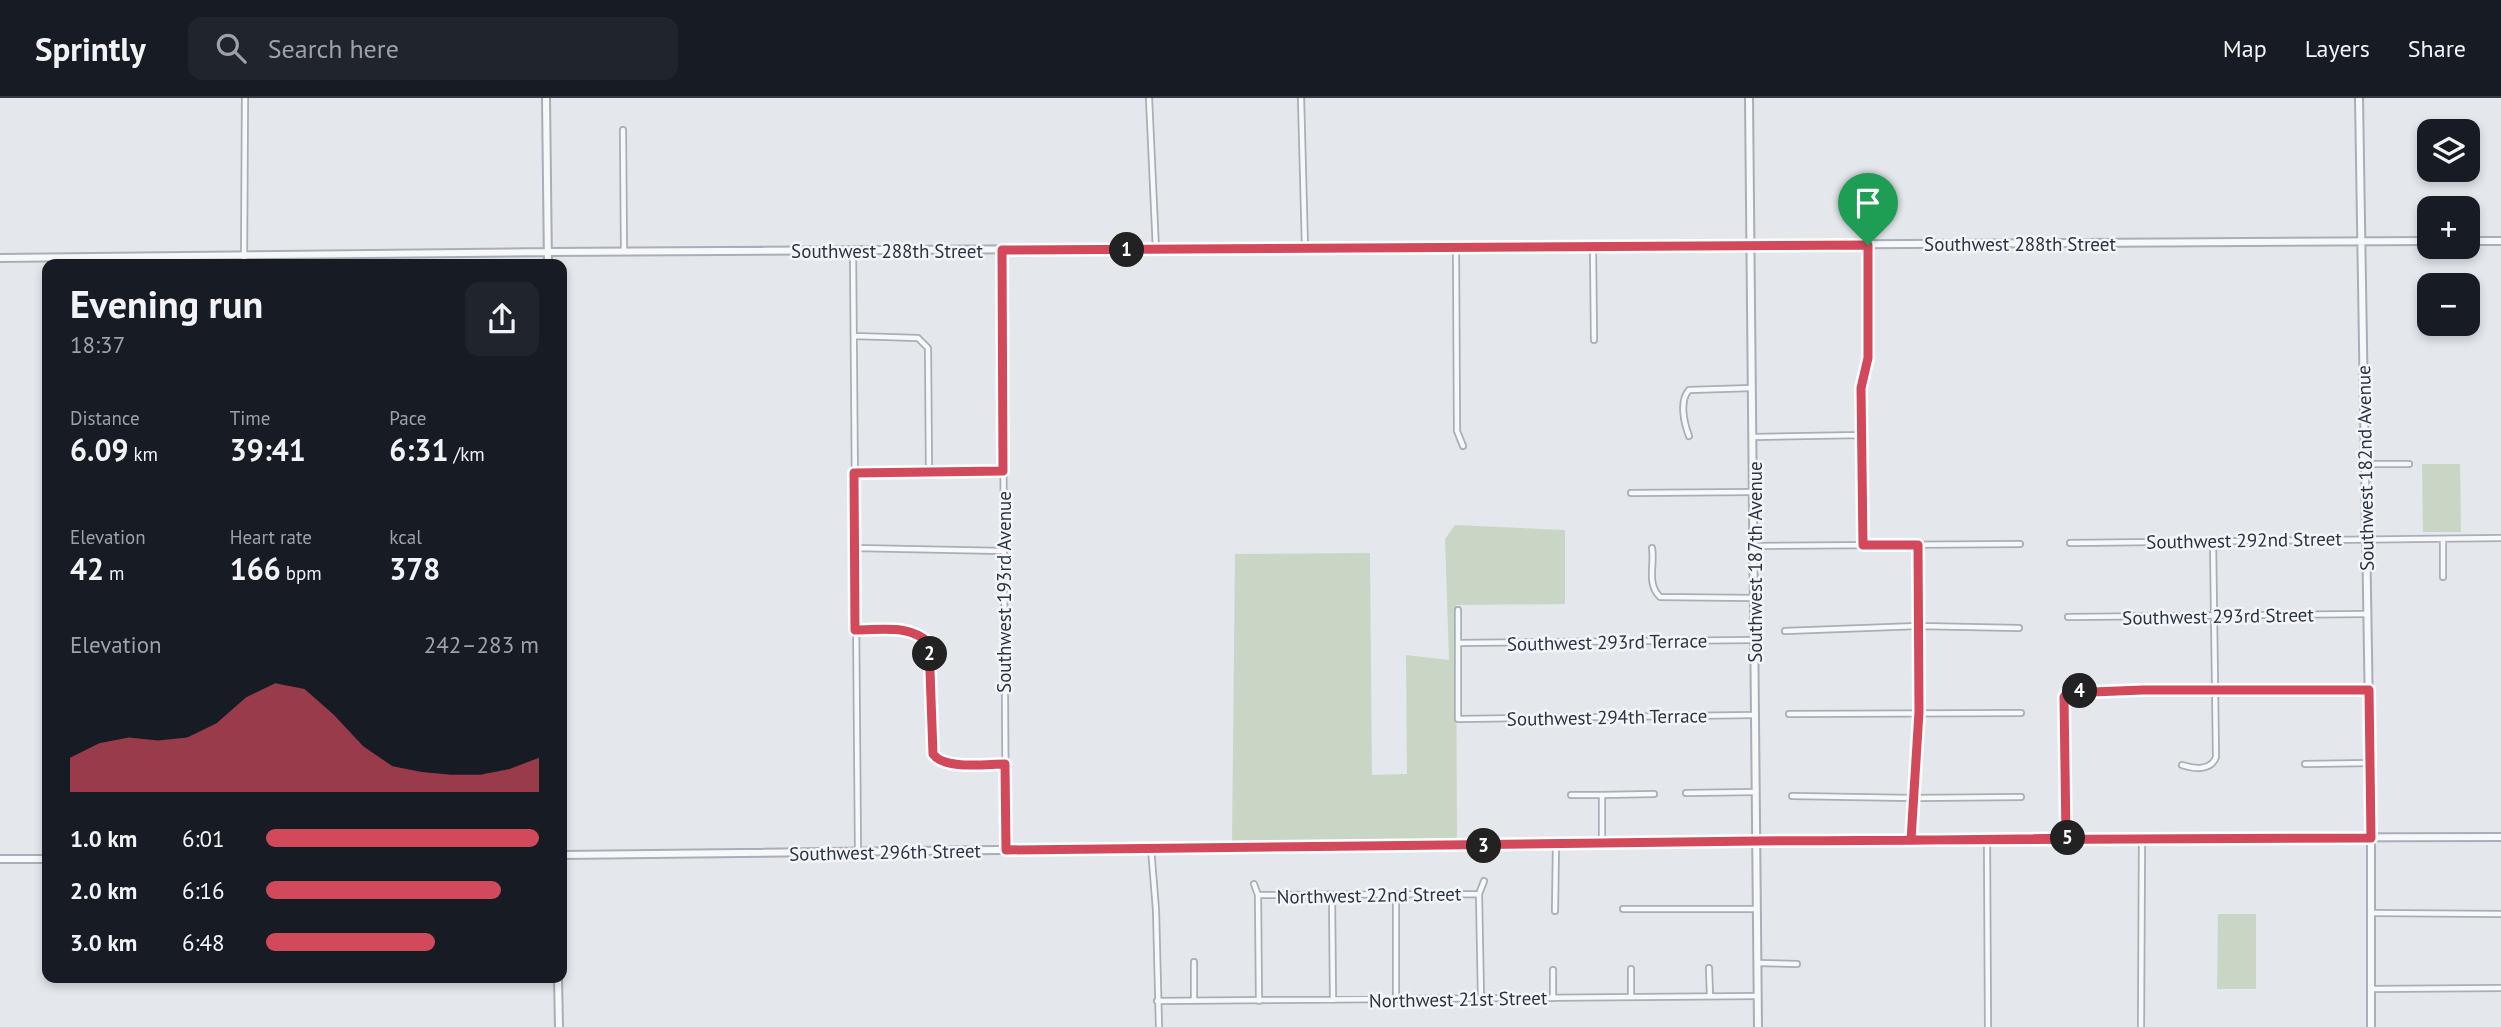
<!DOCTYPE html>
<html lang="en">
<head>
<meta charset="utf-8">
<style>
	body { margin:0; font-family:"PT Sans",sans-serif; background:#20242c; color:#f1f3f6; height:100vh; display:flex; flex-direction:column; font-size:26px; white-space:nowrap }
	* { box-sizing:border-box; margin:0 }
	p { font-size:23px; color:#9ea1a6 }
	.icon { flex:none; width:38px; height:38px; fill:none; stroke:currentColor; stroke-width:2; stroke-linecap:round; stroke-linejoin:round }
	.map { position:relative; flex:1; overflow:hidden }
	.side { position:absolute; left:42px; top:161px; width:525px; height:724px; display:flex; flex-direction:column; background:#171b24; border-radius:14px; box-shadow:0 4px 10px #0003 }
	.side>* { flex:none }
	.controls { position:absolute; left:2417px; top:21px; display:grid; gap:14px }
	.controls a { display:grid; place-items:center; width:63px; height:63px; border-radius:14px; background:#171b24; box-shadow:0 4px 10px #0003; font-size:35px }
	.pin { position:absolute; display:grid; place-items:center; width:60px; height:60px; color:#fff; margin:-72px -30px; border-radius:50% 50% 50% 0; rotate:-45deg; box-shadow:0 0 7px #0007 }
	.pin .icon { rotate:45deg }
	.km { position:absolute; width:35px; height:35px; margin:-18px; border-radius:50%; background:#222; color:#fff; font-size:19px; line-height:35px; text-align:center }
	.round { display:grid; place-items:center; flex:none; width:74px; height:74px; border-radius:14px; background:#20242c }
	.head { display:flex; align-items:center; justify-content:space-between; height:119px; padding:0 28px }
	h1 { font-size:38px; font-weight:600; line-height:52px }
	.stats { display:grid; grid-template-columns:repeat(3,1fr); gap:10px; height:119px; padding:7px 28px }
	.stats div { display:grid; align-content:center }
	.stats b { font-size:30px; font-weight:600 }
	.stats small { font-size:19px; font-weight:400 }
	.stats p { font-size:19px }
	.chart { height:196px; padding:14px 28px }
	.chart p { display:flex; justify-content:space-between }
	.chart svg { width:100%; height:126px; margin-top:7px; fill:#d1495b; opacity:.7 }
	ul { padding:0 28px; list-style:none; font-size:23px }
	li { display:grid; grid-template-columns:112px 84px 1fr; align-items:center; height:52px }
	li i { height:18px; border-radius:9px; background:#d1495b }
	header { display:flex; align-items:center; gap:42px; box-sizing:border-box; height:98px; padding:0 35px; background:#171b24; border-bottom:2px solid #363941 }
	header strong { font-size:33px }
	nav { display:flex; gap:38px; margin-inline-start:auto; font-size:24px }
	.search { width:490px; height:63px; background:#20242c; display:flex; align-items:center; gap:18px; box-sizing:border-box; padding:0 24px; border-radius:14px; color:#9ea1a6; font-size:26px }
	.map>svg:first-child { display:block }
	.green { fill:#c9d6c5 }
	.lines { fill:none; stroke-linecap:round; stroke-linejoin:round }
	.minor-casing { stroke:#a9aeb7; stroke-width:8 }
	.tertiary-casing { stroke:#a9aeb7; stroke-width:10 }
	.minor { stroke:#f7f8fa; stroke-width:4.5 }
	.tertiary { stroke:#f7f8fa; stroke-width:6 }
	.route-casing { stroke:#fff; stroke-width:14 }
	.route { stroke:#d1495b; stroke-width:9 }
	.labels { text-anchor:middle; stroke-width:5; stroke-linejoin:round; paint-order:stroke }
	.street-label { font-size:19px; fill:#2b3445; stroke:#f4f6f9 }
</style>
</head>
<body>
<header>
<strong>Sprintly</strong>
<div class="search"><svg class="icon" aria-label="search" viewBox="0 0 24 24"><circle cx="10" cy="10" r="6"/><path d="M15 15l6 6"/></svg>Search here</div>
<nav><a>Map</a><a>Layers</a><a>Share</a></nav>
</header>
<div class="map">
<svg width="2501" height="929" viewBox="0 0 2501 929">
	<rect width="100%" height="100%" fill="#e4e7ec"/>
	<path class="green" d="M2422 366H2460L2461 434H2423Z
		M1455 427 1565 432V506L1456 507 1457 743 1232 746 1235 456 1370 455 1372 677 1407 676 1406 557 1449 562 1445 441Z
		M2218 816H2256V891H2217Z"/>
	<g class="lines">
		<defs>
			<path id="minor" d="M1149 0 1156 152
				M1301 0 1305 150
				M623 32 624 153
				M1593 149 1594 242
				M1456 150 1457 333 1463 348
				M1002 152 1006 752
				M853 153 858 754
				M244 166 245 0
				M854 238 918 240 928 250 929 374
				M1689 338C1684 325 1679 303 1689 292L1752 290
				M1754 339 1861 337
				M2365 366H2409
				M854 375 1003 373
				M1631 395 1753 394
				M2443 441V479
				M2070 445 2501 440
				M1863 447 1861 290 1868 260V147
				M1755 448 2020 446
				M855 450 1004 453
				M1652 450C1655 467 1646 485 1660 499L1754 500
				M1458 512V621L1755 617
				M2068 519 2368 516
				M855 532C882 532 909 527 929 545L932 651 939 663 948 666H1005
				M1785 533 1918 528 2019 530
				M1458 545 1754 542
				M1789 616 2021 615
				M2305 666 2370 665
				M2182 667C2194 671 2211 673 2216 659L2213 442
				M1686 695 1756 694
				M1571 697H1602
				M1792 698 1913 700 2021 699
				M2066 740 2064 599 2067 595 2369 591
				M1987 741 1988 929
				M1911 742 1919 614 1918 447
				M1602 745V697L1654 696
				M1151 750 1156 812 1159 929
				M1254 786 1258 797 1259 903
				M1258 797 1479 796
				M1332 797 1333 902
				M1396 797V901
				M1623 811H1757
				M1555 813 1556 747
				M2372 815 2501 816
				M1194 864V903
				M1758 865 1797 866
				M1709 870 1710 898
				M1631 871V899
				M1553 872V900
				M2371 891 2501 890
				M1481 900 1479 796 1484 783
				M1157 903 1758 898
				M2141 929 2142 740"/>
			<path id="tertiary" d="M546 0 548 166
				M1749 0 1758 929
				M2359 0 2371 740V929
				M2468 143H2501
				M0 160 548 154 2429 143
				M562 757 2066 740 2501 739
				M0 761H47
				M558 880 559 929"/>
		</defs>
		<use href="#minor" class="minor-casing"/>
		<use href="#tertiary" class="tertiary-casing"/>
		<use href="#minor" class="minor"/>
		<use href="#tertiary" class="tertiary"/>
	</g>
	<g class="lines">
		<defs>
			<path id="route" d="M1868 147 1002 152 1003 373 854 375 855 532C882 532 909 526 929 545L933 656C944 672 986 666 1005 666L1006 752C1256 749 1507 747 1757 743 1860 742 1963 743 2066 740L2064 599 2067 595 2143 592H2369L2371 740 1911 742 1919 614 1918 447H1863L1861 290 1868 260V147"/>
		</defs>
		<use href="#route" class="route-casing"/>
		<use href="#route" class="route"/>
	</g>
	<g class="labels">
		<g class="street-label">
			<text x="2020" y="153">Southwest 288th Street</text>
			<text x="887" y="160">Southwest 288th Street</text>
			<text transform="translate(2365 370) rotate(-91)" y="7">Southwest 182nd Avenue</text>
			<text transform="translate(2244 442) rotate(-1)" y="7">Southwest 292nd Street</text>
			<text transform="translate(1755 464) rotate(-90)" y="7">Southwest 187th Avenue</text>
			<text transform="translate(1004 494) rotate(-90)" y="7">Southwest 193rd Avenue</text>
			<text transform="translate(2218 518) rotate(-1)" y="7">Southwest 293rd Street</text>
			<text transform="translate(1607 544) rotate(-1)" y="7">Southwest 293rd Terrace</text>
			<text transform="translate(1607 619) rotate(-1)" y="7">Southwest 294th Terrace</text>
			<text transform="translate(885 754) rotate(-1)" y="7">Southwest 296th Street</text>
			<text transform="translate(1369 797) rotate(-1)" y="7">Northwest 22nd Street</text>
			<text transform="translate(1458 901) rotate(-1)" y="7">Northwest 21st Street</text>
		</g>
	</g>
</svg>
<div class="controls">
<a><svg class="icon" aria-label="layers" viewBox="0 0 24 24"><path d="M12 4l9 5-9 5-9-5zM3 14l9 5 9-5"/></svg></a>
<a>+</a>
<a>−</a>
</div>
<div class="pin" style="left:1868px;top:147px;background:#1e9e55"><svg class="icon" aria-label="arrive" viewBox="0 0 24 24"><path d="M6 21V4h12l-3 4 3 4H6"/></svg></div>
<b class="km" style="left:1127px;top:152px">1</b>
<b class="km" style="left:930px;top:556px">2</b>
<b class="km" style="left:1484px;top:748px">3</b>
<b class="km" style="left:2080px;top:593px">4</b>
<b class="km" style="left:2068px;top:740px">5</b>
<section class="side">
<div class="head"><div><h1>Evening run</h1><p>18:37</p></div><a class="round"><svg class="icon" aria-label="share" viewBox="0 0 24 24"><path d="M12 15V3M7 8l5-5 5 5M5 13v7h14v-7"/></svg></a></div>
<div class="stats">
<div><p>Distance</p><b>6.09<small> km</small></b></div>
<div><p>Time</p><b>39:41</b></div>
<div><p>Pace</p><b>6:31<small> /km</small></b></div>
</div>
<div class="stats">
<div><p>Elevation</p><b>42<small> m</small></b></div>
<div><p>Heart rate</p><b>166<small> bpm</small></b></div>
<div><p>kcal</p><b>378</b></div>
</div>
<div class="chart"><p><span>Elevation</span>242–283 m</p>
<svg viewBox="0 0 160 44" preserveAspectRatio="none"><path d="M0 44V32L10 27L20 25L30 26L40 25L50 20L60 11L70 6L80 8L90 17L100 28L110 35L120 37L130 38L140 38L150 36L160 32V44z"/></svg>
</div>
<ul>
<li><b>1.0 km</b>6:01<i style="width:100%"></i></li>
<li><b>2.0 km</b>6:16<i style="width:86%"></i></li>
<li><b>3.0 km</b>6:48<i style="width:62%"></i></li>
</ul>
</section>
</div>
</body>
</html>
